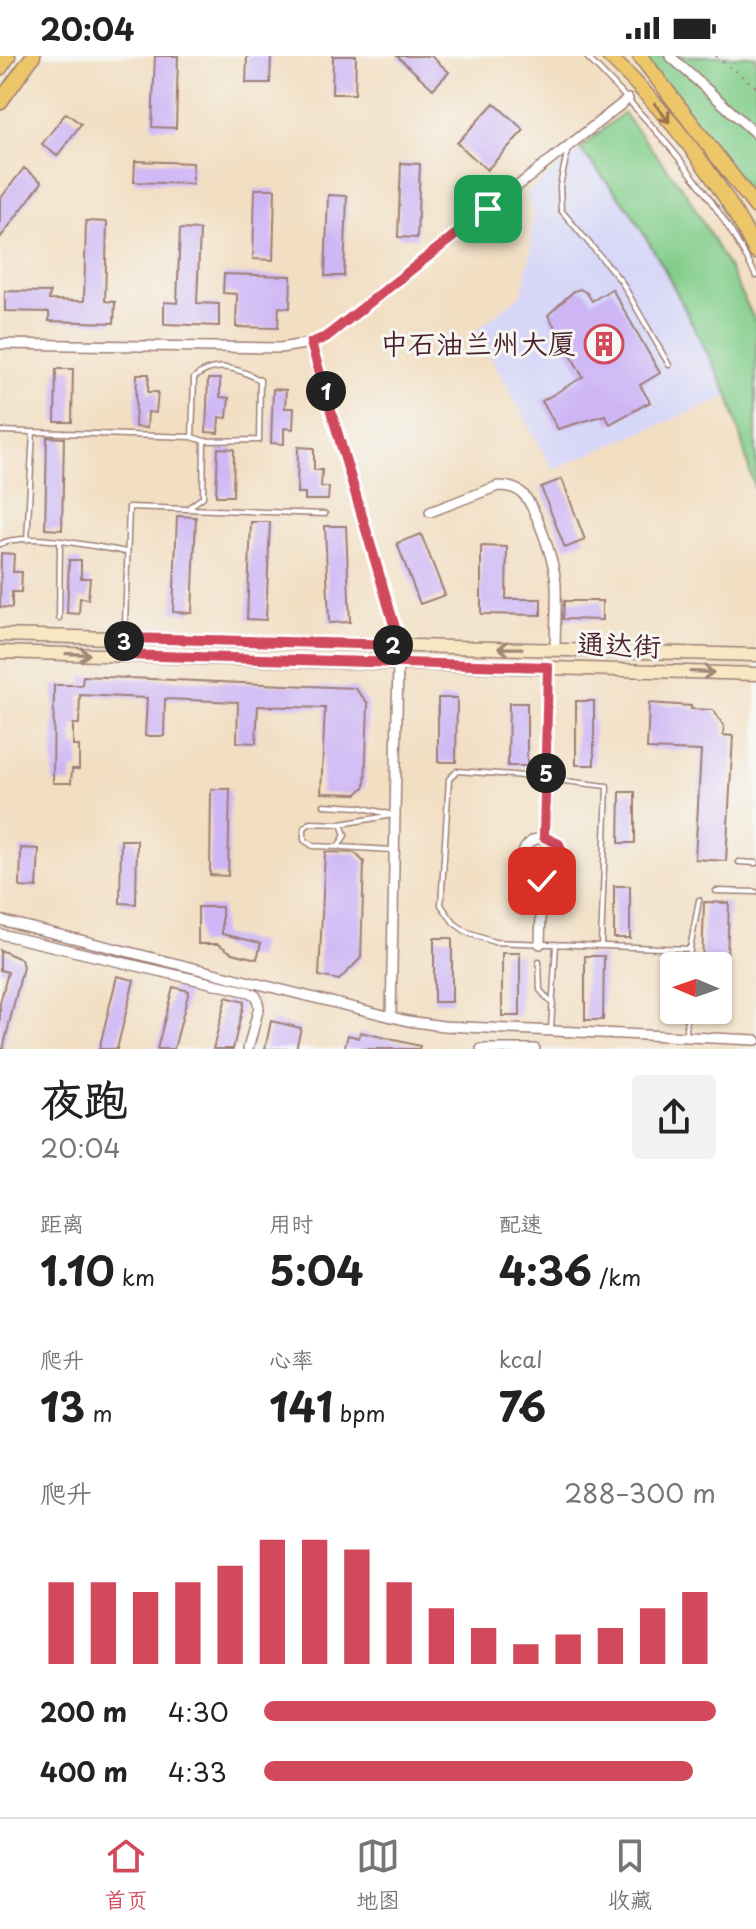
<!DOCTYPE html>
<html lang="zh">
<head>
<meta charset="utf-8">
<style>
	body { margin:0; font-family:"Playpen Sans","LXGW WenKai TC",sans-serif; background:#f2f2f2; color:#222; height:100vh; display:flex; flex-direction:column; font-size:30px; white-space:nowrap }
	* { box-sizing:border-box; margin:0 }
	p { font-size:26px; color:#767676 }
	.icon { flex:none; width:44px; height:44px; fill:none; stroke:currentColor; stroke-width:2; stroke-linecap:round; stroke-linejoin:round }
	.map { position:relative; height:993px; overflow:hidden }
	.panel { display:flex; flex-direction:column; background:#fff; flex:1 }
	.panel>* { flex:none }
	.needle { width:52px; rotate:272deg }
	.fabs { position:absolute; left:660px; top:896px; display:grid; gap:16px }
	.fabs a { display:grid; place-items:center; width:72px; height:72px; border-radius:8px; background:#fff; box-shadow:0 2px 6px #0004; font-size:40px }
	.pin { position:absolute; display:grid; place-items:center; width:68px; height:68px; color:#fff; margin:-34px; border-radius:16px; box-shadow:0 4px 12px #0006 }
	.km { position:absolute; width:40px; height:40px; margin:-20px; border-radius:50%; background:#222; color:#fff; font-size:22px; line-height:40px; text-align:center }
	.round { display:grid; place-items:center; flex:none; width:84px; height:84px; border-radius:8px; background:#f2f2f2 }
	.overview { display:flex; align-items:center; justify-content:space-between; height:136px; padding:0 40px }
	h1 { font-size:44px; font-weight:700; line-height:60px }
	.metrics { display:grid; grid-template-columns:repeat(3,1fr); gap:12px; height:136px; padding:8px 40px }
	.metrics div { display:grid; align-content:center }
	.metrics b { font-size:40px; font-weight:700 }
	.metrics small { font-size:22px; font-weight:400 }
	.metrics p { font-size:22px }
	.chart { height:224px; padding:16px 40px }
	.chart p { display:flex; justify-content:space-between }
	.chart svg { width:100%; height:144px; margin-top:8px; stroke:#d1495b; stroke-width:6 }
	ul { padding:0 40px; list-style:none; font-size:26px }
	li { display:grid; grid-template-columns:128px 96px 1fr; align-items:center; height:60px }
	li i { height:20px; border-radius:10px; background:#d1495b }
	.status { display:flex; justify-content:space-between; align-items:center; height:56px; padding:0 40px; background:#fff; direction:ltr }
	.status svg { height:22px; fill:currentColor }
	.tab-bar { display:flex; justify-content:space-around; align-items:center; height:112px; border-top:2px solid #e0e0e0; background:#fff; font-size:22px; color:#767676 }
	.tab-bar a { display:grid; justify-items:center; gap:4px }
	.tab-bar .selected { color:#d1495b }
	.map>svg:first-child { display:block }
	.built { fill:#d7d7f8 }
	.green { fill:#83ce8b; stroke:#66765b; stroke-width:2 }
	.building { fill:#ceb6f5 }
	.lines { fill:none; stroke-linecap:round; stroke-linejoin:round }
	.lane-casing { stroke:#9e7e76; stroke-width:7 }
	.street-casing { stroke:#9e7e76; stroke-width:12 }
	.secondary-casing { stroke:#9e7e76; stroke-width:15 }
	.primary-casing { stroke:#9e7e76; stroke-width:17 }
	.path { stroke:#9e7e76; stroke-width:2; stroke-dasharray:2 6; stroke-linecap:butt }
	.lane { stroke:#fff; stroke-width:4 }
	.street { stroke:#fff; stroke-width:9 }
	.secondary { stroke:#f7e8c3; stroke-width:12 }
	.primary { stroke:#ecc669; stroke-width:14 }
	.oneway { stroke:#9b724a }
	.oneway2 { stroke:#a08477 }
	.route-casing { stroke:#fff; stroke-width:16 }
	.route { stroke:#d1495b; stroke-width:10 }
	.labels { text-anchor:middle; stroke-width:6; stroke-linejoin:round; paint-order:stroke }
	.poi-label { font-size:28px; fill:#4a1f2b; stroke:#f6f6f2; text-anchor:end }
	.street-label { font-size:28px; fill:#4a1f2b; stroke:#f6f6f2 }
</style>
</head>
<body>
<div class="status"><b>20:04</b><svg viewBox="0 0 49 12"><path d="M0 12V9h3v3zM5 12V6h3v6zM10 12V3h3v9zM15 12V0h3v12zM26 1h20v11H26zM47 4h2v5h-2z"/></svg></div>
<div class="map">
<svg width="756" height="993" viewBox="0 0 756 993">
	<rect width="100%" height="100%" fill="#f6f6f2"/>
	<filter id="ink" filterUnits="userSpaceOnUse"><feTurbulence type="fractalNoise" baseFrequency=".0125" numOctaves="2"/><feDisplacementMap in="SourceGraphic" scale="16" xChannelSelector="R" yChannelSelector="G"/><feConvolveMatrix kernelMatrix="1 2 1 2 8 2 1 2 1" color-interpolation-filters="sRGB"/></filter>
	<filter id="wash" filterUnits="userSpaceOnUse"><feTurbulence type="fractalNoise" baseFrequency=".006" numOctaves="4" result="noise"/><feDisplacementMap in="SourceGraphic" scale="32" xChannelSelector="R" yChannelSelector="G"/><feGaussianBlur stdDeviation="1.8" result="paint"/><feColorMatrix in="noise" values="0 0 0 0 0 0 0 0 0 0 0 0 0 0 0 0 0 1.4 0 .05"/><feComposite in="paint" operator="in"/></filter>
	<g filter="url(#wash)">
		<rect width="100%" height="100%" fill="#f2dec1"/>
		<path class="built" d="M580 93 629 153 665 214 729 340 553 413 476 275 522 237 531 195 532 151 526 138Z"/>
		<path class="green" d="M640 0H756V151Z
			M623 57 687 138 730 214 756 267V438L729 340 665 214 629 153 580 93Z"/>
		<g id="blocks">
			<path class="building" d="M155 0H178L176 72 152 71Z
				M247 0H271L270 27H246Z
				M333 0H356L355 38H332Z
				M397 0H431L449 16 433 33Z
				M494 47 524 74 487 114 457 87Z
				M66 57 81 68 57 100 42 88Z
				M135 105 193 107 192 128 134 126Z
				M401 107 420 108 417 182 398 181Z
				M24 112 42 126 0 182V143Z
				M255 133H275L273 204 253 203Z
				M328 139 347 140 344 220H325Z
				M86 165 107 166 105 245 115 246 114 267 49 265V256L5 255V235L50 236 49 244 84 245Z
				M180 173 200 174 197 247 219 248V270L164 268V246L177 247Z
				M224 218 291 220 290 252 279 251 278 272 236 271 237 238 223 237Z
				M580 233 587 237 592 245 612 233 660 317 640 329 650 346 610 368 605 359 558 373 542 345 583 321 548 259 574 235Z
				M56 313H73L72 366H55Z
				M137 318H149L148 336H158L156 357 148 356 147 372 135 371Z
				M208 323H220V341L229 342 227 362 219 361 218 377 206 376Z
				M273 333 286 334 285 352H294L293 373 284 372V388L271 387Z
				M47 381 64 382 62 474 45 473Z
				M298 391 314 392V414H322L321 431H329L328 444H305V437H297Z
				M218 392 234 393 233 440H216Z
				M562 423 585 484 565 492 541 431Z
				M177 460 196 461 192 557 173 556Z
				M251 466H270L266 564 247 563Z
				M325 470H346L350 566 329 567Z
				M421 478 445 539 420 548 397 487Z
				M481 490 507 491 506 543H541V559L481 558Z
				M1 497 14 498 13 516H22L21 536H12V552L0 551Z
				M69 504H81V522H90L88 543 80 542 79 558 67 557Z
				M564 545H602V564L563 563Z
				M83 620 355 632 368 647 365 730 357 738 321 737 325 652 258 650 256 687 237 686 238 646 165 643 164 680H145L147 642 80 639 79 668H73V690H79V713H72L71 727H53L54 629H82Z
				M438 642H457L456 706H438Z
				M576 645H594V709H576Z
				M509 647H527V710H508Z
				M649 647 691 650V653L713 654 724 670 723 679 733 680 726 805 695 803 701 695 647 693Z
				M211 733H230L228 820 210 819Z
				M620 736H635V787H619Z
				M121 784H137L136 848 120 847Z
				M21 792 39 793 37 832 20 831Z
				M325 796 355 797 364 806 361 902 339 924 319 920Z
				M614 830H630V882H614Z
				M704 846 729 847 725 956H718V910H702Z
				M198 851H222V878L261 887 257 903 232 897 218 888H198Z
				M434 882H452V946H434Z
				M0 894 21 903 23 911 3 993H0V947L8 916 0 914Z
				M502 897H520V960H502Z
				M585 900H604L603 964H585Z
				M117 920 134 924 117 993H99Z
				M173 931 189 935 174 993H157Z
				M226 941 244 946 233 993H213Z
				M271 965 301 972 296 993H265Z
				M360 976 420 990 419 993H344L348 979 359 982Z"/>
		</g>
	</g>
	<g filter="url(#ink)">
		<use href="#blocks" fill-opacity="0" stroke="#9e7e76" stroke-width="2"/>
		<g class="lines">
			<defs>
				<path id="lane" d="M586 0C652 67 714 136 756 220
					M568 92 560 130 561 154 621 225 669 309
					M0 375 192 381 204 385 203 441 188 452
					M192 381 194 322C214 304 238 312 260 324L259 384 204 385
					M27 484 33 376
					M0 488C25 475 98 491 127 496
					M59 562 60 486
					M124 597 129 451 325 458
					M546 721 548 614
					M324 749 359 751 389 758
					M341 768 345 779 338 791 313 790 304 784V772L310 767 341 768 393 759
					M341 791 392 794
					M739 806 756 807
					M716 835 756 836
					M601 889 607 730 513 719 457 715 449 723 441 849 454 867 468 877 494 886 690 893 699 844
					M539 906 540 934 553 949
					M689 910 690 893
					M551 973 556 888
					M686 979 687 954"/>
				<path id="street" d="M670 0 756 78
					M311 287 400 589
					M0 288 280 292 311 287 326 281 628 43
					M430 456 498 430C507 430 515 431 522 437 536 450 556 510 556 530 557 551 555 573 555 593
					M544 781 546 723
					M522 803a21 21 0 1 1 42 0a21 21 0 1 1-42 0Z
					M0 864 408 965 443 970 756 984
					M0 878 249 936 256 940 259 951 248 993
					M540 888 542 825
					M391 961 398 607
					M481 993H535"/>
				<path id="secondary" d="M0 579 756 599
					M0 596 756 618"/>
				<path id="primary" d="M609 0C667 56 721 124 756 196
					M640 0 756 151
					M0 12 8 0
					M0 46 33 0"/>
			</defs>
			<use href="#lane" class="lane-casing"/>
			<use href="#street" class="street-casing"/>
			<use href="#secondary" class="secondary-casing"/>
			<use href="#primary" class="primary-casing"/>
			<path class="path" d="M716 0 756 31"/>
			<use href="#lane" class="lane"/>
			<use href="#street" class="street"/>
			<use href="#secondary" class="secondary"/>
			<use href="#primary" class="primary"/>
		</g>
		<defs><path id="oneway-shaft" d="M-6 0H5M1.5-3L5.5 0L1.5 3" fill="none" stroke-width="1.6" stroke-linecap="round" stroke-linejoin="round" transform="scale(2)"/></defs>
		<use class="oneway" href="#oneway-shaft" transform="translate(662 57) rotate(52)"/>
		<g class="oneway2">
			<use href="#oneway-shaft" transform="translate(510 592) rotate(-179)"/>
			<use href="#oneway-shaft" transform="translate(78 598) rotate(2)"/>
			<use href="#oneway-shaft" transform="translate(702 616) rotate(2)"/>
		</g>
	</g>
	<g class="lines" filter="url(#ink)">
		<defs>
			<path id="route" d="M488 153 326 281 311 287 400 589 125 582 124 599 548 611 544 781 559 788 565 804 558 819 542 825"/>
		</defs>
		<use href="#route" class="route-casing"/>
		<use href="#route" class="route"/>
	</g>
	<defs>
		<symbol id="building-ring" viewBox="-11 -11 22 22"><circle r="9.5" fill="#f6f6f2" stroke="#d1495b" stroke-width="1.5"/><path d="M-4-6H4V6H1V3H-1V6H-4ZM-2.5-4.3h1.7v1.8h-1.7ZM.8-4.3h1.7v1.8H.8ZM-2.5-1h1.7V.8h-1.7ZM.8-1h1.7V.8H.8Z" fill="#d1495b"/></symbol>
	</defs>
	<g fill-rule="evenodd">
		<use href="#building-ring" x="582" y="266" width="44" height="44"/>
	</g>
	<g class="labels">
		<g class="poi-label">
			<text x="576" y="298">中石油兰州大厦</text>
		</g>
		<g class="street-label">
			<text transform="translate(619 589) rotate(2)" y="10">通达街</text>
		</g>
	</g>
</svg>
<div class="fabs">
<a><svg class="needle" viewBox="-14 -14 28 28"><path d="M0-13l5 13h-10z" fill="#e53935"/><path d="M0 13l5-13h-10z" fill="#767676"/></svg></a>
</div>
<div class="pin" style="left:488px;top:153px;background:#1e9e55"><svg class="icon" aria-label="arrive" viewBox="0 0 24 24"><path d="M6 21V4h12l-3 4 3 4H6"/></svg></div>
<div class="pin" style="left:542px;top:825px;background:#d93025"><svg class="icon" aria-label="check" viewBox="0 0 24 24"><path d="M5 12l5 5 9-10"/></svg></div>
<b class="km" style="left:326px;top:335px">1</b>
<b class="km" style="left:393px;top:589px">2</b>
<b class="km" style="left:124px;top:585px">3</b>
<b class="km" style="left:546px;top:717px">5</b>
</div>
<section class="panel">
<div class="overview"><div><h1>夜跑</h1><p>20:04</p></div><a class="round"><svg class="icon" aria-label="share" viewBox="0 0 24 24"><path d="M12 15V3M7 8l5-5 5 5M5 13v7h14v-7"/></svg></a></div>
<div class="metrics">
<div><p>距离</p><b>1.10<small> km</small></b></div>
<div><p>用时</p><b>5:04</b></div>
<div><p>配速</p><b>4:36<small> /km</small></b></div>
</div>
<div class="metrics">
<div><p>爬升</p><b>13<small> m</small></b></div>
<div><p>心率</p><b>141<small> bpm</small></b></div>
<div><p>kcal</p><b>76</b></div>
</div>
<div class="chart"><p><span>爬升</span>288–300 m</p>
<svg viewBox="0 0 160 44" preserveAspectRatio="none"><path d="M5 44V19M15 44V19M25 44V22M35 44V19M45 44V14M55 44V6M65 44V6M75 44V9M85 44V19M95 44V27M105 44V33M115 44V38M125 44V35M135 44V33M145 44V27M155 44V22"/></svg>
</div>
<ul>
<li><b>200 m</b>4:30<i style="width:100%"></i></li>
<li><b>400 m</b>4:33<i style="width:95%"></i></li>
</ul>
</section>
<nav class="tab-bar">
<a class="selected"><svg class="icon" aria-label="home" viewBox="0 0 24 24"><path d="M3 11l9-7 9 7M6 9v11h12V9"/></svg>首页</a>
<a><svg class="icon" aria-label="map" viewBox="0 0 24 24"><path d="M3 6l6-2 6 2 6-2v14l-6 2-6-2-6 2zM9 4v14M15 6v14"/></svg>地图</a>
<a><svg class="icon" aria-label="saved" viewBox="0 0 24 24"><path d="M7 4h10v16l-5-4-5 4z"/></svg>收藏</a>
</nav>
</body>
</html>
